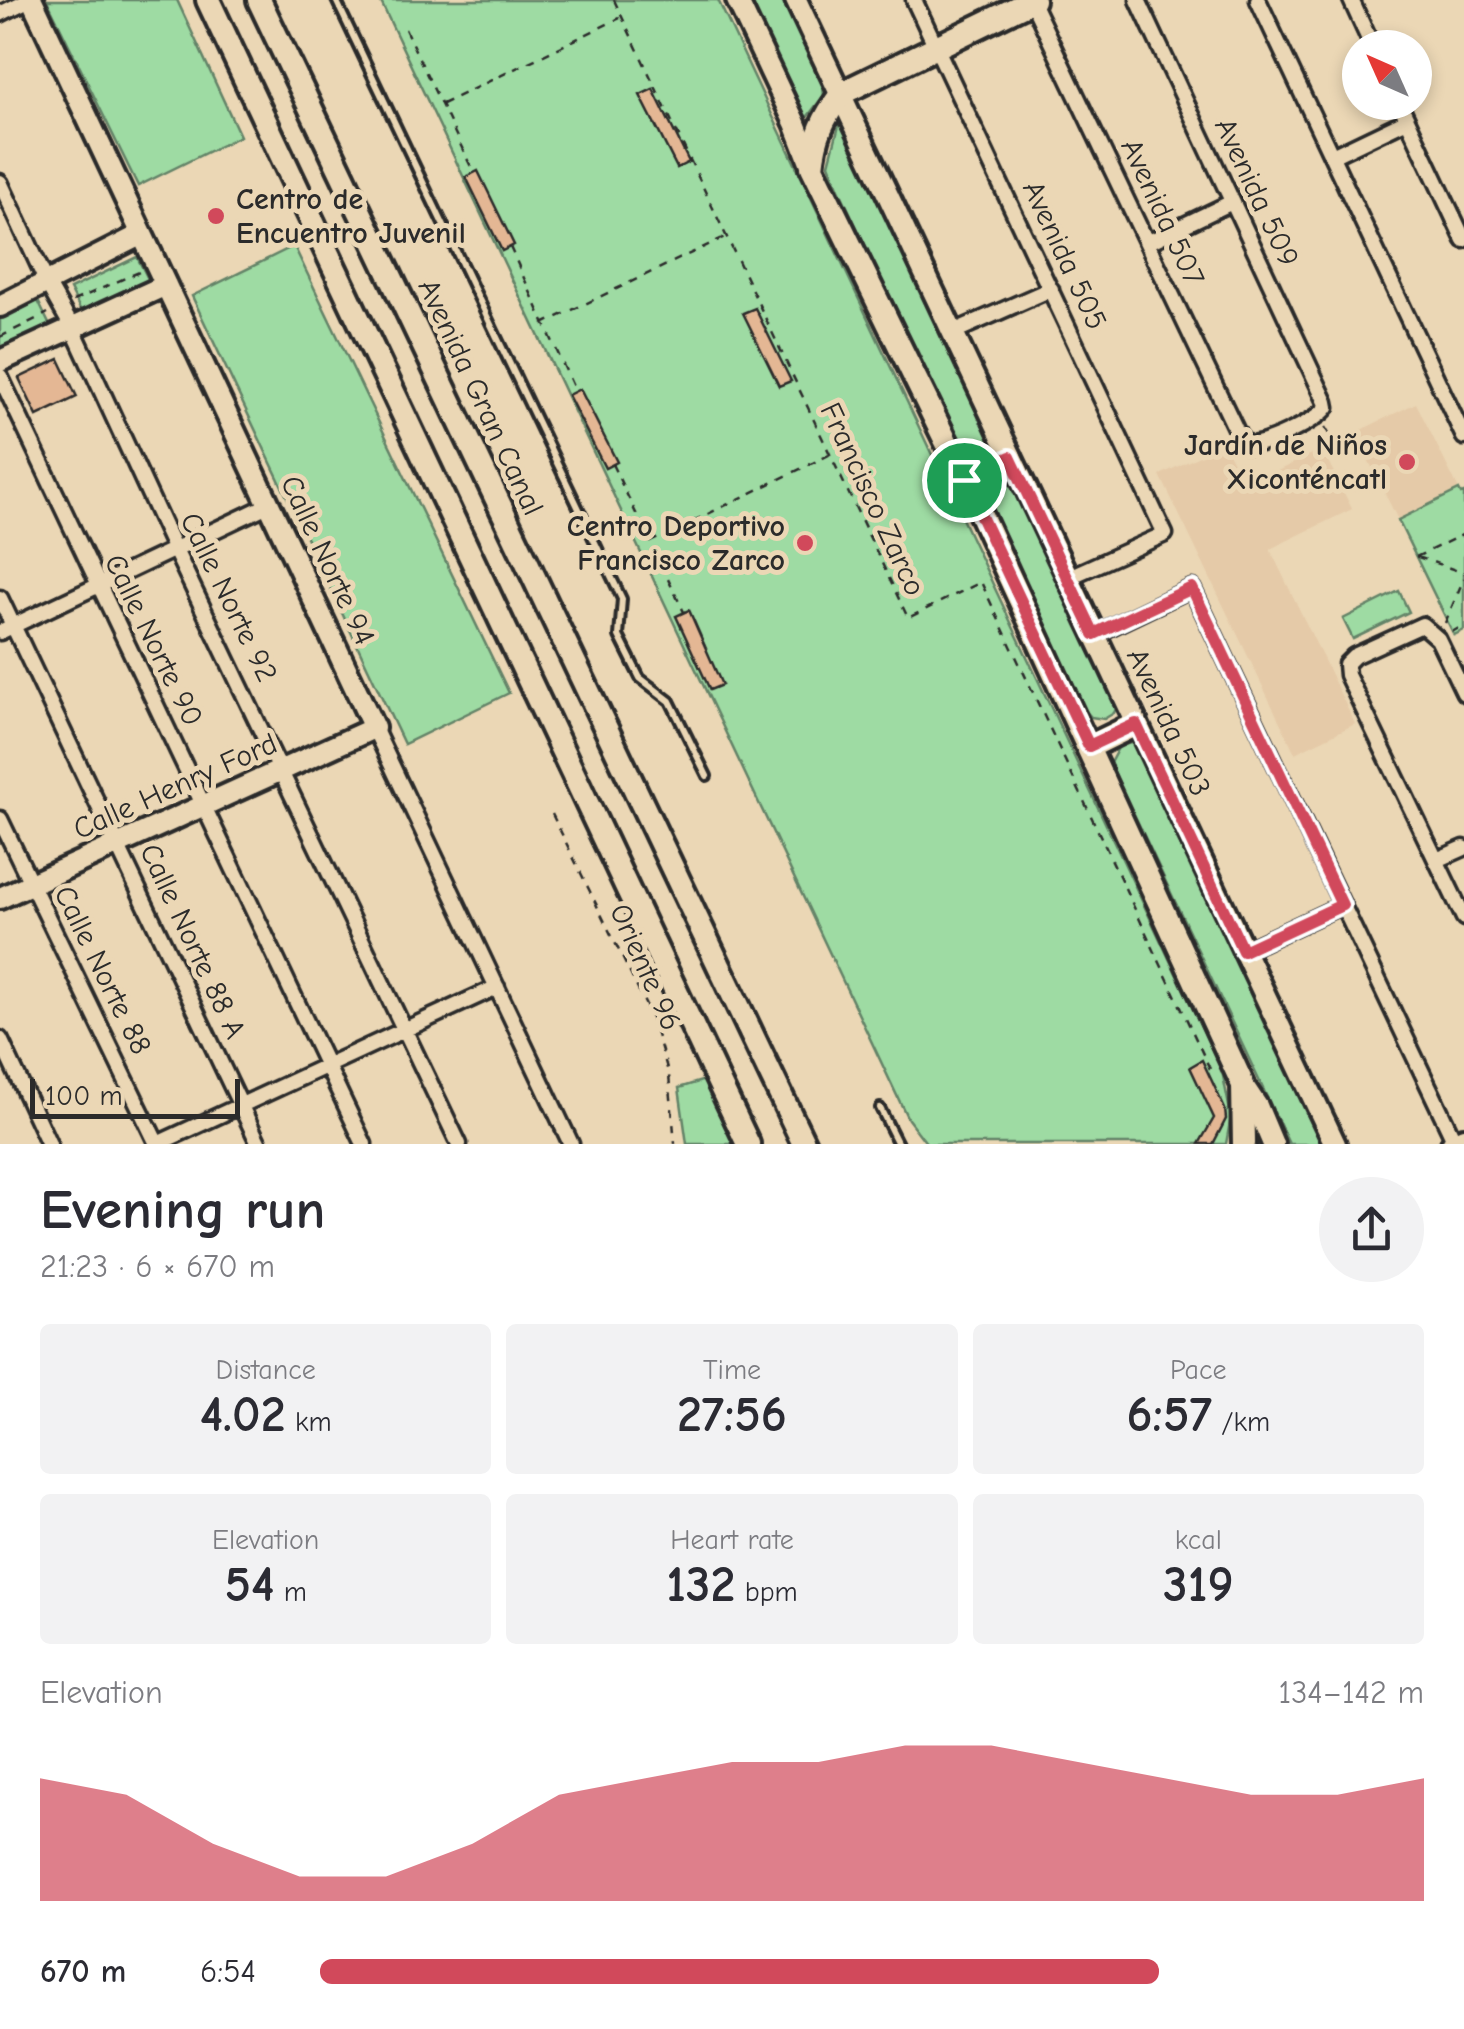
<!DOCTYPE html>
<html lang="en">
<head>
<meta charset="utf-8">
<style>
	body { margin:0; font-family:"Comic Neue",sans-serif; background:#f2f2f3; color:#2b2b33; height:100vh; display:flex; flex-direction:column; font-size:38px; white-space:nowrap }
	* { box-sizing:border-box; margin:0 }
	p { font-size:32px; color:#7c7c81 }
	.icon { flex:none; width:55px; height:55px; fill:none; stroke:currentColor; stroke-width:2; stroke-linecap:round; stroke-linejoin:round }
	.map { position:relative; height:1144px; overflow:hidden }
	.sheet { display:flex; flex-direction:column; background:#fff; flex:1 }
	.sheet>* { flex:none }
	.needle { width:65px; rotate:315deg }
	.buttons { position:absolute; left:1342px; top:30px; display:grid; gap:20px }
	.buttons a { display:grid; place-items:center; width:90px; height:90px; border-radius:50%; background:#fff; box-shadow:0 5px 15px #0003; font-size:50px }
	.scale { position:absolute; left:30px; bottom:25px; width:210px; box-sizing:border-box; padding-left:10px; border:5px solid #2b2b2b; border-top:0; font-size:28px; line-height:35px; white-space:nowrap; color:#2b2b2b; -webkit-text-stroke:8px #ebd7b5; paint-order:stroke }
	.pin { position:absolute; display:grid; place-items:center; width:85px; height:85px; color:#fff; margin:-42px; border:5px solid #fff; border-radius:50%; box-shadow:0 2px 10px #0007 }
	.round { display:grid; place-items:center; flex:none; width:105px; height:105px; border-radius:52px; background:#f2f2f3 }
	.head { display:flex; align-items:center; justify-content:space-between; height:170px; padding:0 40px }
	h1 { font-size:55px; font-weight:700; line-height:75px }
	.stats { display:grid; grid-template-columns:repeat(3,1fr); gap:15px; height:170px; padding:10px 40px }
	.stats div { display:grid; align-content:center; border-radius:10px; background:#f2f2f3; text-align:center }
	.stats b { font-size:50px; font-weight:700 }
	.stats small { font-size:28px; font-weight:400 }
	.stats p { font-size:28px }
	.chart { height:280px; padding:20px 40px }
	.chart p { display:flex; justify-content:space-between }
	.chart svg { width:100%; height:180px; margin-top:10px; fill:#d1495b; opacity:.7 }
	ul { padding:0 40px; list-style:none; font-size:32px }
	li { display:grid; grid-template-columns:160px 120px 1fr; align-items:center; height:75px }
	li i { height:25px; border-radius:12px; background:#d1495b }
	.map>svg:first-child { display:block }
	.built { fill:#e5caa8 }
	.green { fill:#9edba3; stroke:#648367; stroke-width:2.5 }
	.building { fill:#e4b794; stroke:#2b2b2b; stroke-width:2.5 }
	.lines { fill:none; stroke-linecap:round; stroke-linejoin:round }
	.lane-casing { stroke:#2b2b2b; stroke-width:14 }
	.street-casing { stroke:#2b2b2b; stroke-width:21 }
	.secondary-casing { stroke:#2b2b2b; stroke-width:28 }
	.primary-casing { stroke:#2b2b2b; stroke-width:30 }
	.path { stroke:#2b2b2b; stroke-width:2.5; stroke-dasharray:8 8; stroke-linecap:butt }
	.lane { stroke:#ebd7b5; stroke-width:6 }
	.street { stroke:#ebd7b5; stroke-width:14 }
	.secondary { stroke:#ebd7b5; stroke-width:20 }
	.primary { stroke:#ebd7b5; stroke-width:22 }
	.route-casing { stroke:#fff; stroke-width:20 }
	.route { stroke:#d1495b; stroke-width:12 }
	.poi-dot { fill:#d1495b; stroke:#ebd7b5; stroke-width:4 }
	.labels { text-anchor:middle; stroke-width:10; stroke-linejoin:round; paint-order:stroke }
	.street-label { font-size:30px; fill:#2b2b2b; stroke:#ebd7b5 }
	.poi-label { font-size:30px; font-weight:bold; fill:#2b2b2b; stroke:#ebd7b5; text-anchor:end }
</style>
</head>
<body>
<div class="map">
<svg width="1464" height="1144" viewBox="0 0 1464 1144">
	<rect width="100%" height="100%" fill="#ebd7b5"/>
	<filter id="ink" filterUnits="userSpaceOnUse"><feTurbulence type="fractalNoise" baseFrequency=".01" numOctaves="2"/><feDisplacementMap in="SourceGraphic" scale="20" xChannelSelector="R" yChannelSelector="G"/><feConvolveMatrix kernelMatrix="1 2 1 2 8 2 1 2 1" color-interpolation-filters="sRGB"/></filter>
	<g filter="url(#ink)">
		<path class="built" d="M1416 403 1459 490 1398 520 1355 433Z
			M1224 444 1245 487 1322 449 1352 509 1270 549 1355 724 1295 753 1160 475Z"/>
		<path class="green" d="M47 0H177L240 136 138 186Z
			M380 0H718L1222 1071 1231 1116 1226 1144H927L908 1119Z
			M748 0H784L822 81 824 95 805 120Z
			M840 122 848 127 992 437 991 446 979 455H965L954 436 839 189 829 164Z
			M294 246 509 693 404 744 192 296Z
			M137 257 149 281 82 313 70 289Z
			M38 301 51 328 0 351V319Z
			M1006 481 1016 491 1118 704 1114 713 1104 719 1091 717 1084 709 985 503 994 482Z
			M1459 490 1461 494 1464 493V630L1454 635 1398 520Z
			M1399 591 1409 612 1353 639 1343 619Z
			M1131 743 1140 750 1323 1144H1289L1110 763 1119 746Z
			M708 1079 739 1144H687L679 1088Z"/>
		<path class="building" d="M653 89 689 162 677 168 640 95Z
			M478 171 514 245 502 251 466 177Z
			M755 308 791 381 779 386 743 313Z
			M59 359 77 397 37 416 19 378Z
			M580 389 617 462 605 468 568 395Z
			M689 610 722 685 710 690 676 616Z
			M1202 1060 1225 1109 1226 1119 1213 1144H1199L1214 1118 1190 1067Z"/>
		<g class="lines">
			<defs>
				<path id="lane" d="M336 0 622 599 619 636 640 678 670 701 707 776
					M880 1108 898 1144"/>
				<path id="street" d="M914 0 1165 534 1067 578
					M1031 0 1239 436 1247 445C1265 446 1317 421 1327 407L1326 402 1138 0
					M1258 0 1464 437
					M1351 0 1373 48
					M0 14 28 0
					M1399 102 1464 240
					M1332 156 1407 120
					M0 182 47 283 73 329 175 550 459 1144
					M1147 243 1230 203
					M951 333 1051 289
					M0 376 364 1144
					M0 598 259 1144
					M0 632 268 505
					M1094 635 1192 588 1456 1144
					M1464 693 1438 639 1422 625 1354 656 1346 664 1347 675 1464 918
					M374 728 571 1144
					M0 819 157 1144
					M1437 860 1464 848
					M1243 951 1342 905
					M0 1039 49 1144
					M157 1144 497 987"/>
				<path id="secondary" d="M737 0 795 123 812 167
					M796 0 1335 1144
					M0 306 142 234
					M0 361 166 285
					M0 898 374 728 32 0
					M1243 1085 1257 1106 1273 1144"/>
				<path id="primary" d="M208 0 748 1144
					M259 0 804 1144
					M1033 0 842 93C823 118 815 136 812 167L965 480 1243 1085 1244 1144
					M965 480 1010 457
					M1089 747 1136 724
					M1453 1144 1464 1139"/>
			</defs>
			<use href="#lane" class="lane-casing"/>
			<use href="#street" class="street-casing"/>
			<use href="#secondary" class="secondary-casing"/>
			<use href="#primary" class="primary-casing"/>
			<path class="path" d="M614 0 908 618 981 582 1210 1069
				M405 29 474 173
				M442 104 620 18
				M510 247 575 391
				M73 301 139 272
				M543 324 725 237
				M0 337 48 313
				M1325 427 1334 443
				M612 464 684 612
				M650 542 829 455
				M1416 557 1464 534
				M1418 557 1464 573
				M1445 623 1464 578
				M1452 632 1464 625
				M552 814 652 1018 669 1075 675 1144"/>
			<use href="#lane" class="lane"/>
			<use href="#street" class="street"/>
			<use href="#secondary" class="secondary"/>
			<use href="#primary" class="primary"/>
		</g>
	</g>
	<g class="lines" filter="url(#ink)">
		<defs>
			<path id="route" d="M1010 457 1094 634 1192 588 1342 905 1243 951 1136 724 1089 746 964 480Z"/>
		</defs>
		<use href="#route" class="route-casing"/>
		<use href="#route" class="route"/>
	</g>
	<g class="poi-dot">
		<circle cx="216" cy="216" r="10"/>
		<circle cx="1407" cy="462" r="10"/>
		<circle cx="805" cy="543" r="10"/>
	</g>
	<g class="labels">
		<g class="street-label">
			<text transform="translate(1257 192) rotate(65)" y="10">Avenida 509</text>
			<text transform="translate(1163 212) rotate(65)" y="10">Avenida 507</text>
			<text transform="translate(1065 255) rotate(65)" y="10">Avenida 505</text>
			<text transform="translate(481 397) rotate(65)" y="10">Avenida Gran Canal</text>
			<text transform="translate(873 499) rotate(65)" y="10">Francisco Zarco</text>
			<text transform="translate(328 560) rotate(65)" y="10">Calle Norte 94</text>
			<text transform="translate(229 597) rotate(64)" y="10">Calle Norte 92</text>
			<text transform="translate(154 640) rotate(64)" y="10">Calle Norte 90</text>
			<text transform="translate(1169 722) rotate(65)" y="10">Avenida 503</text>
			<text transform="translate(175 786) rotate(-24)" y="10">Calle Henry Ford</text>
			<text transform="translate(193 941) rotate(65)" y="10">Calle Norte 88 A</text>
			<text transform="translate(646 967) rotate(66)" y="10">Oriente 96</text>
			<text transform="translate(103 970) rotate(64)" y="10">Calle Norte 88</text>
		</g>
		<g class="poi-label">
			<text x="236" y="209" text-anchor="start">Centro de<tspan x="236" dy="34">Encuentro Juvenil</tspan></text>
			<text x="1387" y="455">Jardín de Niños<tspan x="1387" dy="34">Xiconténcatl</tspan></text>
			<text x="785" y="536">Centro Deportivo<tspan x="785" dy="34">Francisco Zarco</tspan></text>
		</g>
	</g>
</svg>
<div class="buttons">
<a><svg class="needle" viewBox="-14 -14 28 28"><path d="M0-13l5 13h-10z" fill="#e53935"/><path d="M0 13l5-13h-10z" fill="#7c7c81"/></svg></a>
</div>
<div class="scale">100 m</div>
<div class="pin" style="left:964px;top:480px;background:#1e9e55"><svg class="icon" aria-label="arrive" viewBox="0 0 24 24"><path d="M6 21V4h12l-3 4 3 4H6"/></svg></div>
</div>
<section class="sheet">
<div class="head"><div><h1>Evening run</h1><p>21:23 · 6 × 670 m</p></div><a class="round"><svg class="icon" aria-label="share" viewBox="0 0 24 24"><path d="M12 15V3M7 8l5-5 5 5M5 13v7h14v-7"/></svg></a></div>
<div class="stats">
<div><p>Distance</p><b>4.02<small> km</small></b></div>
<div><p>Time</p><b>27:56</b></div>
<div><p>Pace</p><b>6:57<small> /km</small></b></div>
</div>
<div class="stats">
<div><p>Elevation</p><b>54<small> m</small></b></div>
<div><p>Heart rate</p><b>132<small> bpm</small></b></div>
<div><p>kcal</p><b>319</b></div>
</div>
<div class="chart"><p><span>Elevation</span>134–142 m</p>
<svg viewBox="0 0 160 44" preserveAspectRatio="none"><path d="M0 44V14L10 18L20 30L30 38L40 38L50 30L60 18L70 14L80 10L90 10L100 6L110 6L120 10L130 14L140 18L150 18L160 14V44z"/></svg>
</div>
<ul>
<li><b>670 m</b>6:54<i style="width:76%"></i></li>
</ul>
</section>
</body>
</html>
